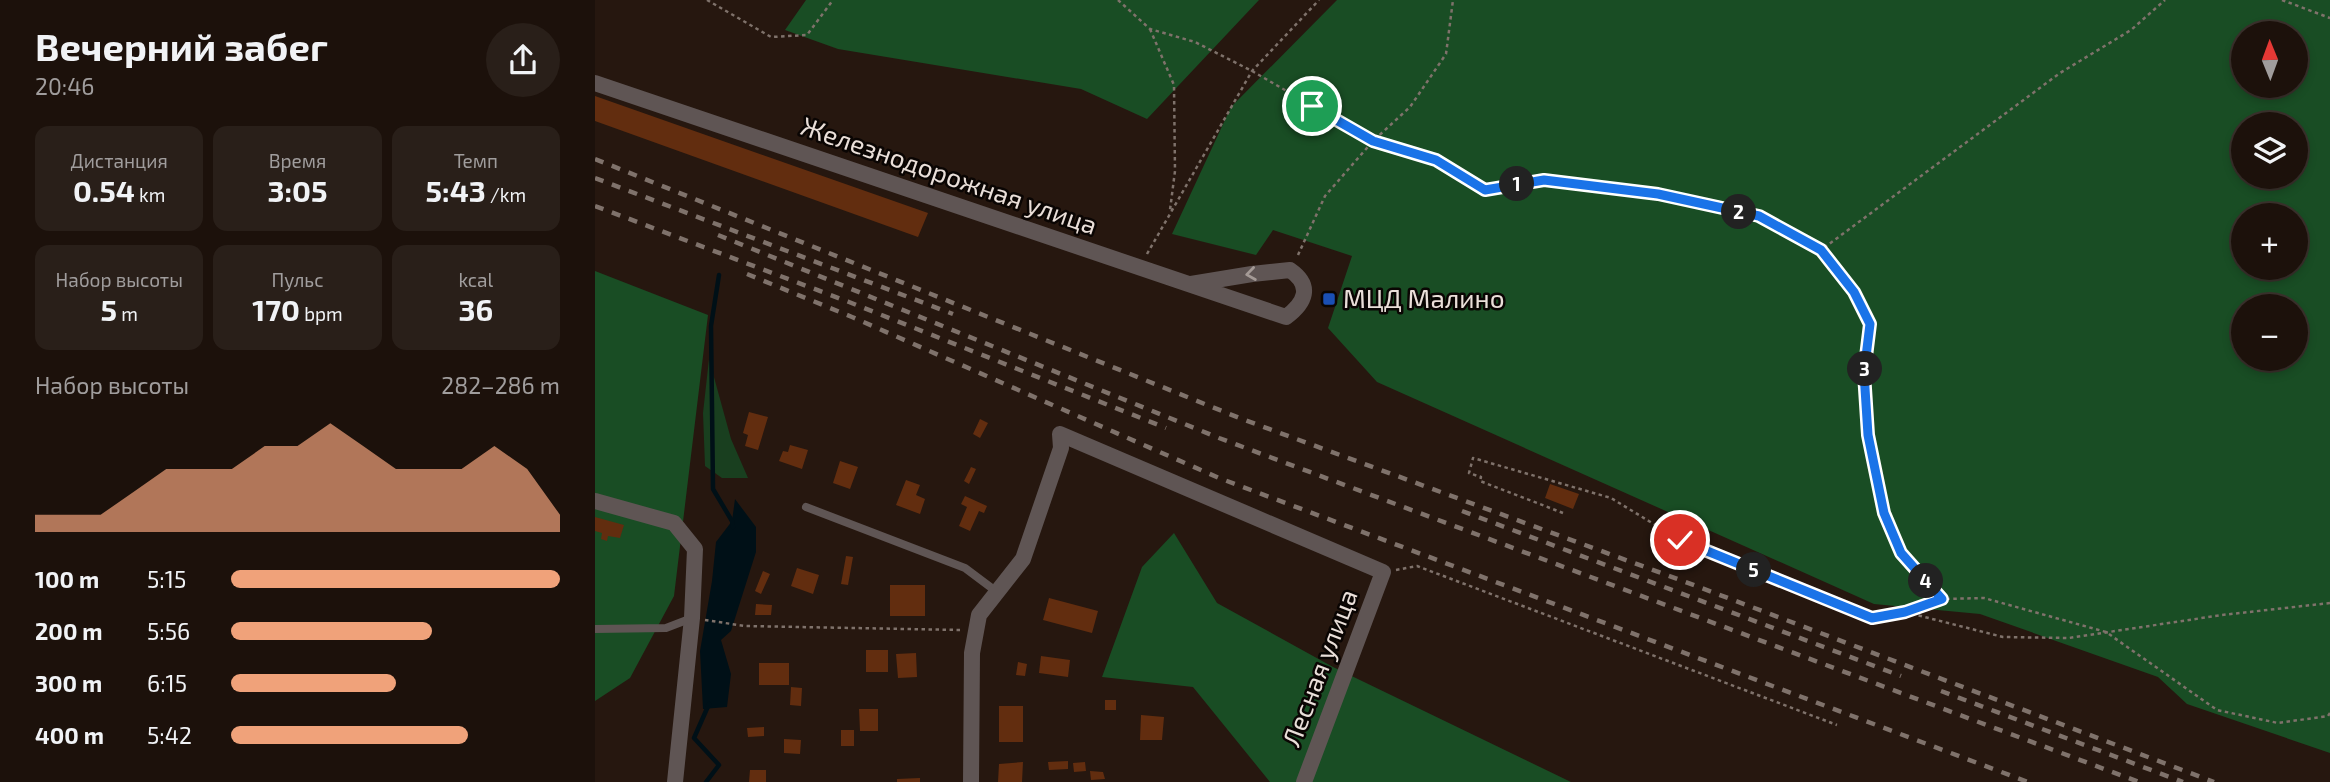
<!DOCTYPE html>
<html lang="ru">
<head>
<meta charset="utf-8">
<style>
	body { margin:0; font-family:"Exo 2",sans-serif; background:#291f19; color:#f1f3f6; height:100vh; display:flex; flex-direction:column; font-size:26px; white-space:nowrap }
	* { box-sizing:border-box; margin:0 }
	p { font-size:23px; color:#a09d9d }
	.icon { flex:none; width:38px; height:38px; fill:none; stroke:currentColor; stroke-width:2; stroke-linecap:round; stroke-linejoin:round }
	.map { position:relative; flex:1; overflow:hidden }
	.side { display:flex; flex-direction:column; background:#1c110b; width:595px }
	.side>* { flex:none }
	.needle { width:46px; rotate:359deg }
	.fabs { position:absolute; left:1636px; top:21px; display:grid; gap:14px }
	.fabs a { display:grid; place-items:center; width:77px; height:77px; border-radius:50%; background:#1c110b; box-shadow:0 4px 10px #0003,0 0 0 2px #3a312c; font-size:35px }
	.pin { position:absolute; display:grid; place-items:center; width:60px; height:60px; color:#fff; margin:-30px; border:4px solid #fff; border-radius:50%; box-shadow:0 2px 7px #0007 }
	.km { position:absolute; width:35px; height:35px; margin:-18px; border-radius:50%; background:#222; color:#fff; font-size:19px; line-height:35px; text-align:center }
	.round { display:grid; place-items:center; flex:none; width:74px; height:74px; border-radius:37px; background:#291f19 }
	.head { display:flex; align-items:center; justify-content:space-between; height:119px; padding:0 35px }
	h1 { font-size:38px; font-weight:700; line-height:52px }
	.figures { display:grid; grid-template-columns:repeat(3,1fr); gap:10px; height:119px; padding:7px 35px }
	.figures div { display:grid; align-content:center; border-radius:14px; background:#291f19; text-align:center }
	.figures b { font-size:30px; font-weight:700 }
	.figures small { font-size:19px; font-weight:400 }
	.figures p { font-size:19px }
	.chart { height:196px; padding:14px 35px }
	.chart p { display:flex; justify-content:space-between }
	.chart svg { width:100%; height:126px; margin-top:7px; fill:#f0a27a; opacity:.7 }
	ul { padding:0 35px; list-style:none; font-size:23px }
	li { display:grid; grid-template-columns:112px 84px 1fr; align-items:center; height:52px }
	li i { height:18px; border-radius:9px; background:#f0a27a }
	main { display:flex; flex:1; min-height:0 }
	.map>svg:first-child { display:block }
	.green { fill:#193f1f }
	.forest { fill:#194d24; fill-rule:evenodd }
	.water { fill:#001017 }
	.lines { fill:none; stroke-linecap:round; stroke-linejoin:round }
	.stream { stroke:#001017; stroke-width:4.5 }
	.building { fill:#622d0f }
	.path { stroke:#7f726b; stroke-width:2.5; stroke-dasharray:3.5 3.5; stroke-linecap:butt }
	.lane { stroke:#5f5554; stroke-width:8 }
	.street { stroke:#5f5554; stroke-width:16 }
	.rail { stroke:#7f726b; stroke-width:4.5; stroke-dasharray:9 9; stroke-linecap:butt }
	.oneway { stroke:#a49a96 }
	.route-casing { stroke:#fff; stroke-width:14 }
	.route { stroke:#1a73e8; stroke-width:9 }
	.transit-dot { fill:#1a4fb4; stroke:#0a0503; stroke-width:2.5 }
	.labels { text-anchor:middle; stroke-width:5; stroke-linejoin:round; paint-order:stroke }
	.street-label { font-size:26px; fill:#eadfd9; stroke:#0a0503 }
	.poi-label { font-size:26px; fill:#eadfd9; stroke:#0a0503; text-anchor:start }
</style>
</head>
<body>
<main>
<section class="side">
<div class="head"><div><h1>Вечерний забег</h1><p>20:46</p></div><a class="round"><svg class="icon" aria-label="share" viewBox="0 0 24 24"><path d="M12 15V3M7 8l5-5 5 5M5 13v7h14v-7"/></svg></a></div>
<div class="figures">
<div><p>Дистанция</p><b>0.54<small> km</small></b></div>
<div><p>Время</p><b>3:05</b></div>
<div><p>Темп</p><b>5:43<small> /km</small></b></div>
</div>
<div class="figures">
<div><p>Набор высоты</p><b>5<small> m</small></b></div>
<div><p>Пульс</p><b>170<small> bpm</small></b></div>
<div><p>kcal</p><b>36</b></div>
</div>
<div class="chart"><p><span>Набор высоты</span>282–286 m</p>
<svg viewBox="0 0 160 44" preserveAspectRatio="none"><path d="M0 44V38L10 38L20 38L30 30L40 22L50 22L60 22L70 14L80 14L90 6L100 14L110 22L120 22L130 22L140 14L150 22L160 38V44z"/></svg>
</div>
<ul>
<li><b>100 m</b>5:15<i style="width:100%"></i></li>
<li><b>200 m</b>5:56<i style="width:61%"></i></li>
<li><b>300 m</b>6:15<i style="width:50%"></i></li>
<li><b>400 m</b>5:42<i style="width:72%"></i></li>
</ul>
</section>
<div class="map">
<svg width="1735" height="782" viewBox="0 0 1735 782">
	<rect width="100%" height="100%" fill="#26170f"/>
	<path class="green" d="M114 359 136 439 153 478H127L110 466 108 413Z"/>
	<path class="forest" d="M211 0H664L552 119 486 89 243 49 190 30Z
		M742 0H1735V753L1592 704 1563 677 1385 614 1279 604 782 382 733 328 757 256 678 230 661 255 577 234 636 107ZM1701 33V86H1648V33ZM1701 124V177H1648V124ZM1648 215H1701V268H1648ZM1648 306H1701V359H1648Z
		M0 271 113 315 79 596 35 678 0 701Z
		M579 533 622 603 738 667 976 782H675L598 687 507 677 547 567Z"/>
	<path class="water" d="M140 499 161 527V552L136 631 126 640 136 674 132 707 108 709 105 651 117 581 121 542 137 521Z"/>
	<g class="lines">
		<path class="stream" d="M124 275 116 326 118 489 137 521 138 527
			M111 782 124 765 99 738 114 704"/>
	</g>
	<path class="building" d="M0 96 333 213 323 237 0 121Z
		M154 412 173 417 163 450 150 446 153 435 148 433Z
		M385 419 393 423 385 438 378 434Z
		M195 445 213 450 207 469 184 461 188 451 193 452Z
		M245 461 263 467 255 489 238 483Z
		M376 467 381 469 374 484 369 481Z
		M311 480 325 485 321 495 330 499 325 514 301 505Z
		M955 484 984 494 978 509 950 498Z
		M370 496 392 506 389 513 384 511 375 531 364 526 372 507 366 504Z
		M0 517 29 525 25 538 13 536 12 541 6 539 7 533 0 531Z
		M251 556 258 557 253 585 246 584Z
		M202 568 224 575 218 594 196 586Z
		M168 571 175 574 166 594 160 591Z
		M295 585H330V616H295Z
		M454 598 503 611 497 633 448 620Z
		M161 604 177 605 176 615H160Z
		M271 650H293V672H271Z
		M321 653 322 677 303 678 301 654Z
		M446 656 475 660 473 677 444 673Z
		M423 662 432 664 430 676 421 675Z
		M164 663H194V685H164Z
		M196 687 207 688 206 706 195 705Z
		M510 700H521V710H510Z
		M404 706H428V742H404Z
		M264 709H283V731H265Z
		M546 715 569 717 567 740H545Z
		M169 727V736L153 737 152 728Z
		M246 730H259V746H246Z
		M189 739 206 740 205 754 189 753Z
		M473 761V769L454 770 453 762Z
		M428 762 427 782H403L404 764Z
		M490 762 491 771 479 772 478 763Z
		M155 770H171V782H154Z
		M495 771 508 772 510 779 496 780Z
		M325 778V782H302V779Z"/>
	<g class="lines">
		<path class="path" d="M112 0 176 37 212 35 238 0
			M523 0 555 29 600 42 657 71 778 141 841 160 890 190 949 180 1063 194 1165 216 1226 250 1465 73 1536 30 1570 0
			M1687 0 1735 18
			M555 29 579 85 580 171 575 210
			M1226 250 1259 292 1275 324 1269 373 1273 435 1289 513 1306 553 1347 599
			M552 254 657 71 724 0
			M703 255 730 196 778 141 815 107 851 54 858 0
			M968 513 885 481 886 477 874 473 878 458 1016 498 1085 540 1277 618 1310 612 1347 599 1389 598 1511 632 1622 710 1683 723 1733 716 1735 713
			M801 570 822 566 1242 725
			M1310 612 1408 637 1474 638 1627 615 1735 603
			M110 620 150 626 366 630"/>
		<path class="lane" d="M211 507 370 568 402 592
			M0 629 71 628 97 618"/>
		<path class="street" d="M0 83 691 317C710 303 718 286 695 270L657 274 596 284
			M0 501 79 523 100 549 97 618 80 782
			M376 782 377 653 384 615 428 559 466 448 465 434 788 572 709 782"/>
		<path class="rail" d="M0 159 647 419 1088 581 1619 782
			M0 178 358 314
			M0 206 254 302 571 428
			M123 235 624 438 1544 782
			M152 274 257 317 624 478 1433 782
			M867 511 1306 676
			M1346 691 1588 782"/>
	</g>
	<defs><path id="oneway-chevron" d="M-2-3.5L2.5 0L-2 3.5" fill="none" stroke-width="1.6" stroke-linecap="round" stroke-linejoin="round" transform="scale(1.75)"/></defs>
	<use class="oneway" href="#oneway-chevron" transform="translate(656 274) rotate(172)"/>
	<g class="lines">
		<defs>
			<path id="route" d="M717 106 778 141 841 160 890 190 949 180 1063 194 1164 216 1226 250 1259 292 1275 324 1269 373 1273 435 1289 513 1306 553 1347 599 1310 612 1277 618 1085 540"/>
		</defs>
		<use href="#route" class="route-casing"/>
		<use href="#route" class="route"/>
	</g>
	<rect class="transit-dot" x="727" y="292" width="14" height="14" rx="3.5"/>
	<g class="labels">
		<g class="street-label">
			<text transform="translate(354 176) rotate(19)" y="9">Железнодорожная улица</text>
			<text transform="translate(725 668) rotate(-69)" y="9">Лесная улица</text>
		</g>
		<g class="poi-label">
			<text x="748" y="308">МЦД Малино</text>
		</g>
	</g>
</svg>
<div class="fabs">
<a><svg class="needle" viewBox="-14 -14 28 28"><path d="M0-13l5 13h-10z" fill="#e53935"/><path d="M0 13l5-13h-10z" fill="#a09d9d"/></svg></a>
<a><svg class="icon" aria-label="layers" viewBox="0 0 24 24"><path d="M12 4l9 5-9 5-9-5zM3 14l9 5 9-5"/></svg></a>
<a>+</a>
<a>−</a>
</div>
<div class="pin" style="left:717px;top:106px;background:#1e9e55"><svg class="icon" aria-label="arrive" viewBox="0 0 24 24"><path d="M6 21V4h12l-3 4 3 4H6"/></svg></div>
<div class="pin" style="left:1085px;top:540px;background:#d93025"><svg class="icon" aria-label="check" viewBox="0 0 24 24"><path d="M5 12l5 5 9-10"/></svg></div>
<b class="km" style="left:922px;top:184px">1</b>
<b class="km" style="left:1144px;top:212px">2</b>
<b class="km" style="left:1270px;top:369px">3</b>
<b class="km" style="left:1331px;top:581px">4</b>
<b class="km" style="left:1159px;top:570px">5</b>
</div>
</main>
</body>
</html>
